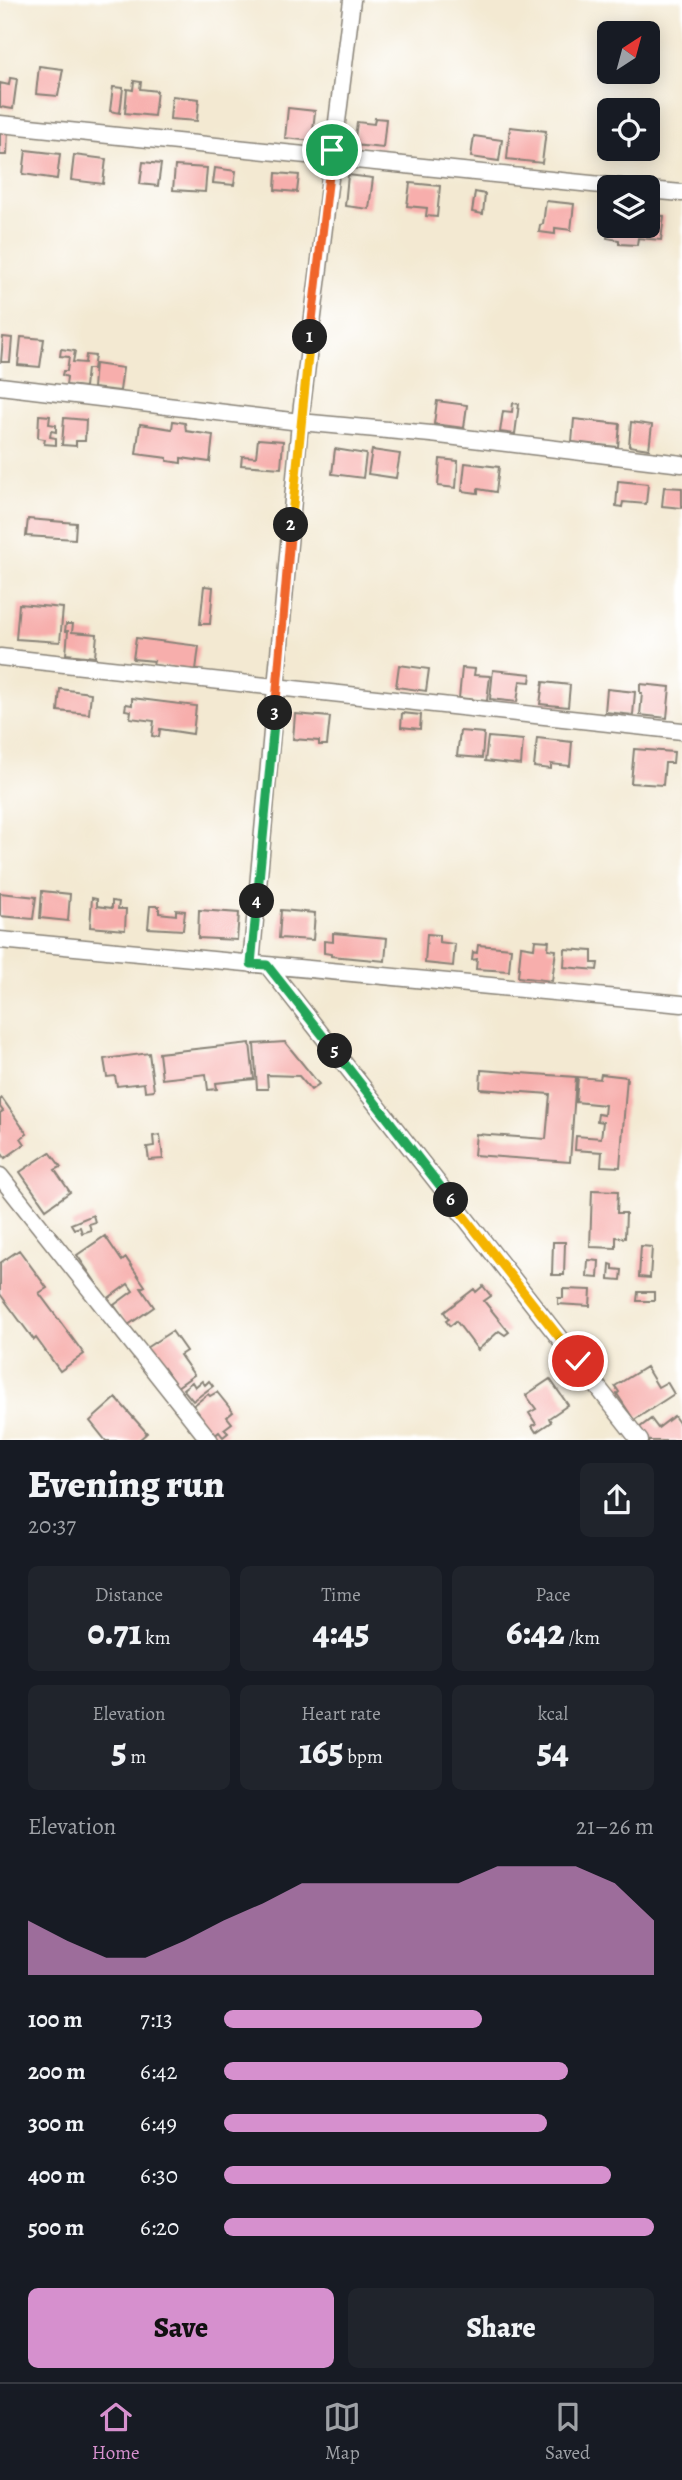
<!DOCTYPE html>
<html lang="en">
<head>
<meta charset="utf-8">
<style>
	body { margin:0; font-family:Alegreya,serif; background:#20242c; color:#f1f3f6; height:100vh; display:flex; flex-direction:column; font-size:26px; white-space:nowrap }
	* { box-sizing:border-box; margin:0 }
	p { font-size:23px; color:#9ea1a6 }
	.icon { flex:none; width:38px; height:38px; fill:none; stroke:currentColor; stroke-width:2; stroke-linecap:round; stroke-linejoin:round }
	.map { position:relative; height:1440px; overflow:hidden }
	.side { display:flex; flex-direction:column; background:#171b24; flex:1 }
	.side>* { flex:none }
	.needle { width:46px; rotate:36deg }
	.buttons { position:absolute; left:597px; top:21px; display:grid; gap:14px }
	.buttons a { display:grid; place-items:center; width:63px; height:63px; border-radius:10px; background:#171b24; box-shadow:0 4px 18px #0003; font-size:35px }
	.pin { position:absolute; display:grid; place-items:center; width:60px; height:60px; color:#fff; margin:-30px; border:4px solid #fff; border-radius:50%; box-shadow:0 2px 7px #0007 }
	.km { position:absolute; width:35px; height:35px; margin:-18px; border-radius:50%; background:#222; color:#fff; font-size:19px; line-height:35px; text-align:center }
	.round { display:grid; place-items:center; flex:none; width:74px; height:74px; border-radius:10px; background:#20242c }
	.head { display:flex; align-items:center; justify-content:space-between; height:119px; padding:0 28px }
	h1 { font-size:38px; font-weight:800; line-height:52px }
	.figures { display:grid; grid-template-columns:repeat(3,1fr); gap:10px; height:119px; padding:7px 28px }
	.figures div { display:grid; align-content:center; border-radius:10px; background:#20242c; text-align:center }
	.figures b { font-size:35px; font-weight:800 }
	.figures small { font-size:19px; font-weight:400 }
	.figures p { font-size:19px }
	.chart { height:196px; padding:14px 28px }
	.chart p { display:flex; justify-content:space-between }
	.chart svg { width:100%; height:126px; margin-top:7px; fill:#d690ce; opacity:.7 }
	.cta { display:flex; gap:14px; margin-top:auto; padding:14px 28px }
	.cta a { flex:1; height:80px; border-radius:10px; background:#d690ce; color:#111; font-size:28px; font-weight:800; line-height:80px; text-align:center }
	.cta a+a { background:#20242c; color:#f1f3f6 }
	ul { padding:0 28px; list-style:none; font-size:23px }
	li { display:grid; grid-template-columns:112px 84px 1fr; align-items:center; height:52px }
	li i { height:18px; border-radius:9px; background:#d690ce }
	.menu { display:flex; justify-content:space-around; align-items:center; height:98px; border-top:2px solid #363941; background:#171b24; font-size:19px; color:#9ea1a6 }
	.menu a { display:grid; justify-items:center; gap:4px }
	.menu .on { color:#d690ce }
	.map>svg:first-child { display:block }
	.building { fill:#f7aeac }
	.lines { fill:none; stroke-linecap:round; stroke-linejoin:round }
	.minor-casing { stroke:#888277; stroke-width:19 }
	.minor { stroke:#fff; stroke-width:16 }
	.split-1-casing { stroke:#fff; stroke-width:14 }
	.split-2-casing { stroke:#fff; stroke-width:14 }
	.split-3-casing { stroke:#fff; stroke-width:14 }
	.split-4-casing { stroke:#fff; stroke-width:14 }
	.split-5-casing { stroke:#fff; stroke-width:14 }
	.split-6-casing { stroke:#fff; stroke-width:14 }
	.split-7-casing { stroke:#fff; stroke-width:14 }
	.split-1 { stroke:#f0652b; stroke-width:9 }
	.split-2 { stroke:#f5b400; stroke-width:9 }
	.split-3 { stroke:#f0652b; stroke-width:9 }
	.split-4 { stroke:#22a559; stroke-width:9 }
	.split-5 { stroke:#22a559; stroke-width:9 }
	.split-6 { stroke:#22a559; stroke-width:9 }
	.split-7 { stroke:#f5b400; stroke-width:9 }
</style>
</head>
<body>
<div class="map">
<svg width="682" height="1441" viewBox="0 0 682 1441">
	<rect width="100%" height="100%" fill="#fff"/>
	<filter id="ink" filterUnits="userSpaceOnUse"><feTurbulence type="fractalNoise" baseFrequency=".0143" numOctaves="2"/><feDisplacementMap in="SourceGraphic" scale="14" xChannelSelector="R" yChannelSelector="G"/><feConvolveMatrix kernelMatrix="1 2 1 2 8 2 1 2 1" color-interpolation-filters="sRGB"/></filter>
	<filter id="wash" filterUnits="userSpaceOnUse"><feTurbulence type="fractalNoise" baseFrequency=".00686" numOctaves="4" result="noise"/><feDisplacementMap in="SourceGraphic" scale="28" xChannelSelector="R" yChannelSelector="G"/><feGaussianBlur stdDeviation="1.57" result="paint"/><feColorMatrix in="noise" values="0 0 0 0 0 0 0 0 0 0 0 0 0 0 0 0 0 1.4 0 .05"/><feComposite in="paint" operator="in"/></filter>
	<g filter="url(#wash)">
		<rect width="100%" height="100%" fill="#f3e9d2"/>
		<g id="blocks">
			<path class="building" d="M39 66 63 69 58 96 36 94Z
				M10 78 17 79 13 109 0 107V83L9 85Z
				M134 81 141 82 140 89 157 91 154 116 125 113 127 89 133 90Z
				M113 87 123 88 120 113 110 111Z
				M172 96 199 99 197 121 170 119Z
				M288 108 315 111 312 141 285 138Z
				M375 118 386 119 383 148 354 145 357 122 374 124Z
				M0 127 8 128 7 155H0Z
				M510 127 546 131 542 163 507 159Z
				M474 136 502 140 499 161 471 157Z
				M26 150 60 154 57 179 23 174Z
				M74 155 106 159 103 184 71 180Z
				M143 162 161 164 158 186 140 184Z
				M175 166 207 168 205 192 173 190Z
				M215 168 236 171 234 185 213 183Z
				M276 173 299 175 297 192 275 190Z
				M348 175 373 178 369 209 345 206Z
				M410 183 440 186 437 217 426 216 427 208 407 206Z
				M475 192 485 194 483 214 472 212Z
				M546 201 574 204 571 230 555 228V234L539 232 540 225 543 224Z
				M648 215 664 216 661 240 638 238 637 245 619 244V240L607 238 608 226H648Z
				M3 337 12 338 10 362H1Z
				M21 337 44 339 40 367 18 365Z
				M61 349 75 351 73 362 85 363 86 355 95 356 93 369H87L85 387 66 385 67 377 62 375 63 371H67L69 357 60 356Z
				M95 364 123 368 120 391 93 388Z
				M437 401 467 405 464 428 434 424Z
				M513 403 519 404 515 434 500 432 503 411 512 412Z
				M39 415 50 416 49 424 56 425V432L51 431 50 437 56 438V445L44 444 45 439 38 438Z
				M64 418 86 420 85 441H76V446L62 445Z
				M574 419 620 424 618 447 572 442Z
				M173 421 185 423 186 431 213 435 210 462 181 458V463L167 461V458L136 454 140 424 172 429Z
				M631 422 652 425 649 449 629 446Z
				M258 439 283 441 281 468 241 465 242 456 256 457Z
				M335 449 366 454 363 478 332 474Z
				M372 450 400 454 396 478 368 474Z
				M440 459 458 461 456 488 438 486Z
				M465 463 499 467 496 492 478 489V493L462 491Z
				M618 481 648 484 646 504 623 502 622 507 616 506Z
				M664 487 682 488V508L662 506Z
				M28 519 76 523 75 539 26 536Z
				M204 586 213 587 210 624H200Z
				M19 604 63 608 60 642 16 639Z
				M66 624H73L72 632 97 634 95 657 66 654 68 631H65Z
				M136 638 199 646 196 670 153 665 154 661 133 659Z
				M399 665 429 669 426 691 396 687Z
				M462 668 475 669 474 675 490 676 487 701 459 698Z
				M493 670 531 674 530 682 520 681 517 702 490 699Z
				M543 682 570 685 568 707 540 704Z
				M640 684 670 687 667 718 640 715 642 693H640Z
				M60 689 91 693 89 714 58 711Z
				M607 689 635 692 633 715 605 712Z
				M132 698 196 706 193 734 160 729 159 737 152 736 154 721 130 718 131 711 125 710 126 704 132 705Z
				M402 713 421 715 420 729 401 727Z
				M295 714 330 717 327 745H319V741L293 739Z
				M460 731 484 733 482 758 457 756Z
				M488 737 523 740 521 765 485 761Z
				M537 738 572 742 570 766 551 764V769L534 767Z
				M634 749 674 752 673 763H665L663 785 631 783Z
				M42 891 70 894 68 921 40 918Z
				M0 893 36 897 33 919 0 916Z
				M92 898 97 899V906L112 908V901L119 902 118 909H126L125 930 90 927Z
				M150 906H159V913L176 915V910L185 911 183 930 148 928Z
				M199 910 239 913 237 940 198 938Z
				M281 910 315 913 313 940 279 938Z
				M333 933 387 938 385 961 331 956V954L324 953V941L333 942Z
				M427 934 439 935V942L455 944 453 966 425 963Z
				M535 940 549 941 548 949 556 950 552 981 518 977 521 946 534 948Z
				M478 945 511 948 509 971 476 969 477 959 472 960 473 952 477 953Z
				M565 949 592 951V963H598L597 970 564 967Z
				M285 1042 319 1084 311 1090 299 1076 267 1075 268 1089H257L254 1044Z
				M250 1043 254 1079 216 1083 217 1089 208 1090 206 1074 162 1079 159 1053Z
				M149 1053 154 1090 145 1091 144 1083 117 1086 115 1076 107 1077 104 1059Z
				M481 1070 576 1077 570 1162 474 1155 476 1134 546 1139 550 1094 480 1089Z
				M601 1074 627 1077 620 1167 601 1166 602 1152 575 1150 576 1136 601 1138 603 1122 597 1121 598 1114 604 1115 605 1105 576 1102 578 1077 600 1079Z
				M2 1098 27 1134 21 1138 25 1144 5 1158 0 1151V1113L3 1111 0 1107V1100Z
				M160 1135 163 1159 149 1160 147 1147 154 1146 153 1136Z
				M50 1152 61 1167 55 1170 70 1192 46 1209 20 1172Z
				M592 1190 618 1191 617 1213H626L625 1238 616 1237V1248L590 1247Z
				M93 1215 95 1222 89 1224 91 1230 82 1233 80 1227 74 1229 71 1224Z
				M105 1236 122 1261 126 1258 145 1286 141 1288 154 1307 128 1325 114 1305 133 1291 128 1284 107 1299 77 1255Z
				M553 1242H565L564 1275H552Z
				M641 1246 652 1247 650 1278 639 1277Z
				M19 1250 47 1288 39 1293 84 1354 60 1371 36 1338 34 1340 0 1294V1263Z
				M588 1260 599 1261 598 1278 587 1277Z
				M610 1264 613 1265V1269L622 1270 621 1280 609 1279Z
				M483 1286 491 1296 484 1301 509 1332 505 1335 499 1331 478 1350 456 1321 450 1326 446 1321 449 1319 444 1312 474 1289 476 1292Z
				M563 1289 591 1290 590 1306 558 1304V1298H563Z
				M638 1292H654V1301H637Z
				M172 1331 186 1351 180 1355 194 1375 177 1387 164 1368 161 1370 146 1348Z
				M646 1367 658 1387 667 1382 674 1394 634 1420 617 1394 619 1392 615 1386Z
				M550 1379 568 1405 549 1418 551 1422 536 1432 532 1426 536 1424 529 1413 536 1409 526 1395Z
				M202 1381 205 1385 209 1381 213 1386 193 1401 183 1389 192 1382 195 1387Z
				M217 1392 233 1412 227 1417 232 1423 224 1429 228 1433 223 1437 219 1432 212 1438 189 1409 208 1394 210 1396Z
				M116 1398 147 1433 138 1441H106L90 1421Z
				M674 1416 682 1427V1441H649L639 1428 651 1419 658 1428Z"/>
		</g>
	</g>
	<g filter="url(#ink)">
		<use href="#blocks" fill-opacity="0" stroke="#888277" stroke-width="2"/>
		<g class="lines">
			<defs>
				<path id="minor" d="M0 124 621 187
					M648 190 682 193
					M0 386 300 422 431 434 682 464
					M0 657 682 731
					M0 940 682 1004
					M251 964 300 422 352 0
					M267 965 640 1441
					M0 1176 210 1441"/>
			</defs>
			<use href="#minor" class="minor-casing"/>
			<use href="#minor" class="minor"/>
		</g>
	</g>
	<g class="lines" filter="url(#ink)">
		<defs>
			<path id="split-1" d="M310 337 332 150"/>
			<path id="split-2" d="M291 525 310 337"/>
			<path id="split-3" d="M275 713 291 525"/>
			<path id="split-4" d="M257 901 275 713"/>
			<path id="split-5" d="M257 901 251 964 267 965 335 1051"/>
			<path id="split-6" d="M335 1051 451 1200"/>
			<path id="split-7" d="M451 1200 578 1361"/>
		</defs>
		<use href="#split-1" class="split-1-casing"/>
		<use href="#split-2" class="split-2-casing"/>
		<use href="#split-3" class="split-3-casing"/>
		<use href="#split-4" class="split-4-casing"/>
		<use href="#split-5" class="split-5-casing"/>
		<use href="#split-6" class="split-6-casing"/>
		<use href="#split-7" class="split-7-casing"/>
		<use href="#split-1" class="split-1"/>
		<use href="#split-2" class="split-2"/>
		<use href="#split-3" class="split-3"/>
		<use href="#split-4" class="split-4"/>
		<use href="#split-5" class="split-5"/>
		<use href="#split-6" class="split-6"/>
		<use href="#split-7" class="split-7"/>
	</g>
</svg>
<div class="buttons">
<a><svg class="needle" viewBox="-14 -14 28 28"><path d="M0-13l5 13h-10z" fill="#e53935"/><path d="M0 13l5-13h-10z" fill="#9ea1a6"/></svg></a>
<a><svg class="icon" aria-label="locate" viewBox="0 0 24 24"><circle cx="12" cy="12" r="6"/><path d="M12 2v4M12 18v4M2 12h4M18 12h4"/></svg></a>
<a><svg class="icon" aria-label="layers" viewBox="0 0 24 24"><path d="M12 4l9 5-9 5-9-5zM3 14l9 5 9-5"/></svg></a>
</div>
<div class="pin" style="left:332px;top:150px;background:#1e9e55"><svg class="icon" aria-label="arrive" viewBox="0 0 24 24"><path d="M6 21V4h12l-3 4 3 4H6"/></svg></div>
<div class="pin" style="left:578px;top:1361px;background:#d93025"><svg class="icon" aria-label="check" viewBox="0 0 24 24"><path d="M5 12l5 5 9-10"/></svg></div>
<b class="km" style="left:310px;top:337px">1</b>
<b class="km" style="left:291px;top:525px">2</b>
<b class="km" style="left:275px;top:713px">3</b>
<b class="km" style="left:257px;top:901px">4</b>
<b class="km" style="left:335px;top:1051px">5</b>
<b class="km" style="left:451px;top:1200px">6</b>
</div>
<section class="side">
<div class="head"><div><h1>Evening run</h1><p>20:37</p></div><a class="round"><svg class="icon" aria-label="share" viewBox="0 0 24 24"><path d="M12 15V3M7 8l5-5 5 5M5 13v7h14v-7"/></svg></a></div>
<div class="figures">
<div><p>Distance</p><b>0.71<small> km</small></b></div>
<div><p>Time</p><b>4:45</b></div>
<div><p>Pace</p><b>6:42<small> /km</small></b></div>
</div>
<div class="figures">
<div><p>Elevation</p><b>5<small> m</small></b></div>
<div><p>Heart rate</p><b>165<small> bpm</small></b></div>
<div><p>kcal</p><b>54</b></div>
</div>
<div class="chart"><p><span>Elevation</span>21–26 m</p>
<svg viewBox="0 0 160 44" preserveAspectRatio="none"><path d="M0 44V25L10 32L20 38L30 38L40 32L50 25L60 19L70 12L80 12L90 12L100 12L110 12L120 6L130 6L140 6L150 12L160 25V44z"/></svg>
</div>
<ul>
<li><b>100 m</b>7:13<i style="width:60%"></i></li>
<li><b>200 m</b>6:42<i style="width:80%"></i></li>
<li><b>300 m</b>6:49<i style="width:75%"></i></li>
<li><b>400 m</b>6:30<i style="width:90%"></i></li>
<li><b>500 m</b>6:20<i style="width:100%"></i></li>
</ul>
<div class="cta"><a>Save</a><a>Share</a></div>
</section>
<nav class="menu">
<a class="on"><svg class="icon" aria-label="home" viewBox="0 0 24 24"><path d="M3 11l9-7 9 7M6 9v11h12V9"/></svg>Home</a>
<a><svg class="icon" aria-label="map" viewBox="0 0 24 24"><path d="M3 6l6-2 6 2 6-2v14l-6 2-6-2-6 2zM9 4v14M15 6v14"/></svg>Map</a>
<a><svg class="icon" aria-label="saved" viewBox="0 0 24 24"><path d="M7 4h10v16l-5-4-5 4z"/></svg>Saved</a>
</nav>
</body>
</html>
